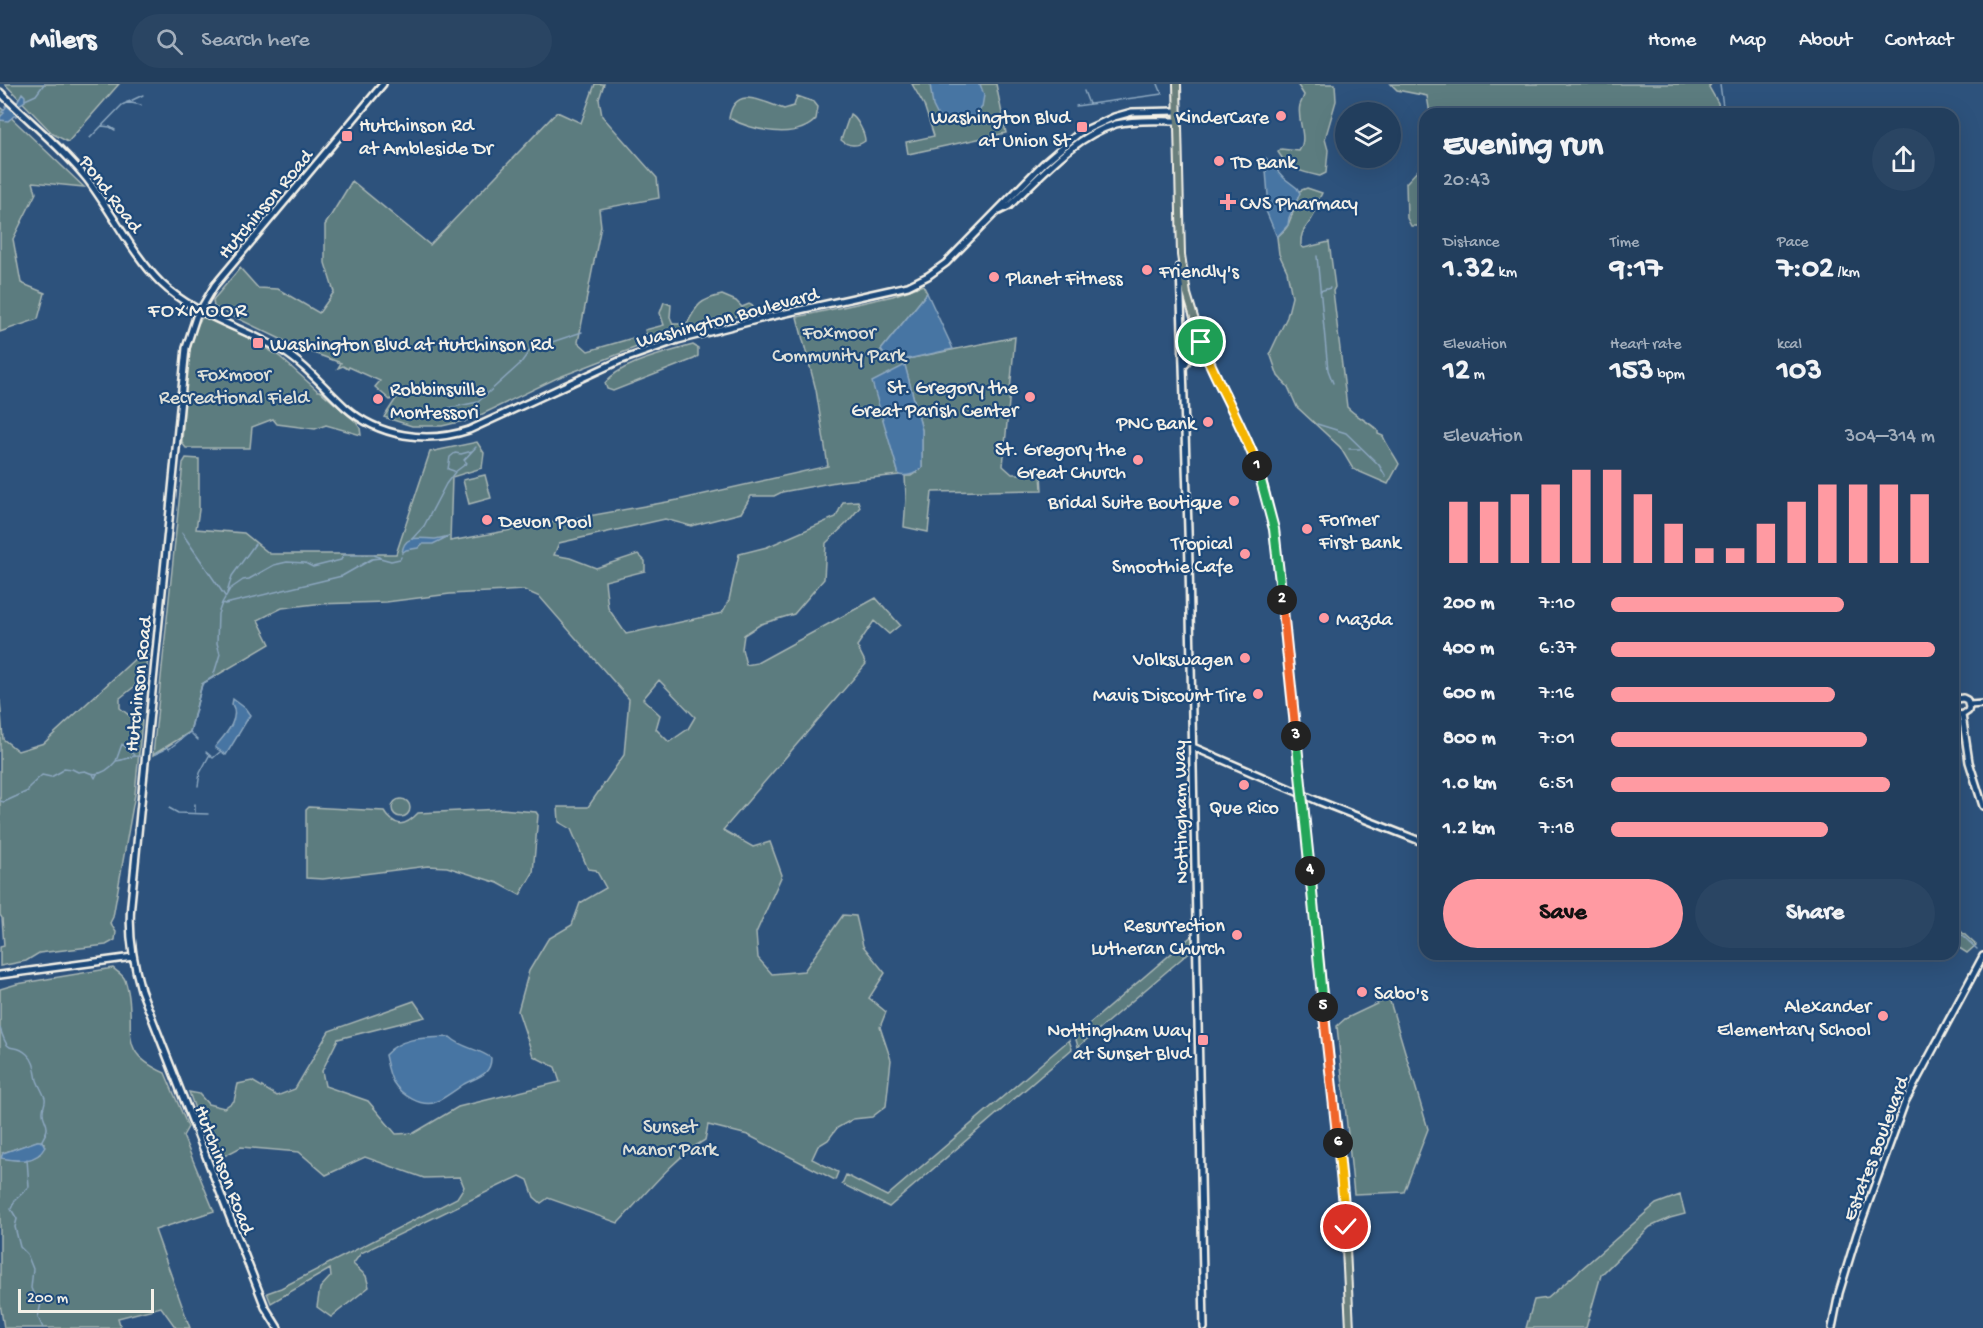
<!DOCTYPE html>
<html lang="en">
<head>
<meta charset="utf-8">
<style>
	body { margin:0; font-family:"Gochi Hand",sans-serif; background:#2a4563; color:#f1f3f6; height:100vh; display:flex; flex-direction:column; font-size:22px; white-space:nowrap }
	* { box-sizing:border-box; margin:0 }
	p { font-size:20px; color:#a2aebc }
	.icon { flex:none; width:33px; height:33px; fill:none; stroke:currentColor; stroke-width:2; stroke-linecap:round; stroke-linejoin:round }
	.map { position:relative; flex:1; overflow:hidden }
	.side { position:absolute; left:1419px; top:24px; width:540px; height:852px; display:flex; flex-direction:column; background:#223e5d; border-radius:18px; box-shadow:0 6px 24px #0002,0 0 0 2px #3f5772 }
	.side>* { flex:none }
	.tools { position:absolute; left:1335px; top:18px; display:grid; gap:12px }
	.tools a { display:grid; place-items:center; width:66px; height:66px; border-radius:50%; background:#223e5d; box-shadow:0 6px 24px #0002,0 0 0 2px #3f5772; font-size:30px }
	.scale { position:absolute; left:18px; bottom:15px; width:136px; box-sizing:border-box; padding-left:6px; border:3px solid #f4f1e8; border-top:0; font-size:16px; line-height:21px; white-space:nowrap; color:#f4f1e8; -webkit-text-stroke:4px #1f4a7a; paint-order:stroke }
	.pin { position:absolute; display:grid; place-items:center; width:51px; height:51px; color:#fff; margin:-26px; border:3px solid #fff; border-radius:50%; box-shadow:0 2px 6px #0007 }
	.km { position:absolute; width:30px; height:30px; margin:-15px; border-radius:50%; background:#222; color:#fff; font-size:16px; line-height:30px; text-align:center }
	.round { display:grid; place-items:center; flex:none; width:63px; height:63px; border-radius:32px; background:#2a4563 }
	.summary { display:flex; align-items:center; justify-content:space-between; height:102px; padding:0 24px }
	h1 { font-size:33px; font-weight:800; line-height:45px }
	.metrics { display:grid; grid-template-columns:repeat(3,1fr); gap:9px; height:102px; padding:6px 24px }
	.metrics div { display:grid; align-content:center }
	.metrics b { font-size:30px; font-weight:800 }
	.metrics small { font-size:16px; font-weight:400 }
	.metrics p { font-size:16px }
	.chart { height:168px; padding:12px 24px }
	.chart p { display:flex; justify-content:space-between }
	.chart svg { width:100%; height:108px; margin-top:6px; stroke:#ff9aa2; stroke-width:6 }
	.action { display:flex; gap:12px; margin-top:auto; padding:12px 24px }
	.action a { flex:1; height:69px; border-radius:36px; background:#ff9aa2; color:#111; font-size:24px; font-weight:800; line-height:69px; text-align:center }
	.action a+a { background:#2a4563; color:#f1f3f6 }
	ul { padding:0 24px; list-style:none; font-size:20px }
	li { display:grid; grid-template-columns:96px 72px 1fr; align-items:center; height:45px }
	li i { height:15px; border-radius:8px; background:#ff9aa2 }
	header { display:flex; align-items:center; gap:36px; box-sizing:border-box; height:84px; padding:0 30px; background:#223e5d; border-bottom:2px solid #3f5772 }
	header strong { font-size:28px }
	nav { display:flex; gap:33px; margin-inline-start:auto; font-size:21px }
	.search { width:420px; height:54px; background:#2a4563; display:flex; align-items:center; gap:15px; box-sizing:border-box; padding:0 21px; border-radius:33px; color:#a2aebc; font-size:22px }
	.map>svg:first-child { display:block }
	.green { fill:#5b7b7f; stroke:#a8b6b4; stroke-width:1.5; fill-rule:evenodd }
	.water { fill:#4775a3; stroke:#8ca7bf; stroke-width:1.5 }
	.lines { fill:none; stroke-linecap:round; stroke-linejoin:round }
	.stream { stroke:#8ca7bf; stroke-width:1.5 }
	.secondary-casing { stroke:#f4f1e8; stroke-width:10 }
	.primary-casing { stroke:#f4f1e8; stroke-width:10 }
	.secondary { stroke:#1f4a7a; stroke-width:5 }
	.primary { stroke:#6b7f7c; stroke-width:6 }
	.split-1-casing { stroke:#fff; stroke-width:12 }
	.split-2-casing { stroke:#fff; stroke-width:12 }
	.split-3-casing { stroke:#fff; stroke-width:12 }
	.split-4-casing { stroke:#fff; stroke-width:12 }
	.split-5-casing { stroke:#fff; stroke-width:12 }
	.split-6-casing { stroke:#fff; stroke-width:12 }
	.split-7-casing { stroke:#fff; stroke-width:12 }
	.split-1 { stroke:#f5b400; stroke-width:8 }
	.split-2 { stroke:#22a559; stroke-width:8 }
	.split-3 { stroke:#f0652b; stroke-width:8 }
	.split-4 { stroke:#22a559; stroke-width:8 }
	.split-5 { stroke:#22a559; stroke-width:8 }
	.split-6 { stroke:#f0652b; stroke-width:8 }
	.split-7 { stroke:#f5b400; stroke-width:8 }
	.poi-dot { fill:#ff9aa2; stroke:#1f4a7a; stroke-width:2 }
	.labels { text-anchor:middle; stroke-width:4.5; stroke-linejoin:round; paint-order:stroke }
	.poi-label { font-size:20px; fill:#f4f1e8; stroke:#1f4a7a; text-anchor:end }
	.street-label { font-size:20px; fill:#f4f1e8; stroke:#1f4a7a }
	.park-label { font-size:20px; fill:#dddfd8; stroke:#1f4a7a }
	.quarter-label { font-size:22px; letter-spacing:1.5px; fill:#f4f1e8; stroke:#1f4a7a }
</style>
</head>
<body>
<header>
<strong>Milers</strong>
<div class="search"><svg class="icon" aria-label="search" viewBox="0 0 24 24"><circle cx="10" cy="10" r="6"/><path d="M15 15l6 6"/></svg>Search here</div>
<nav><a>Home</a><a>Map</a><a>About</a><a>Contact</a></nav>
</header>
<div class="map">
<svg width="1983" height="1244" viewBox="0 0 1983 1244">
	<rect width="100%" height="100%" fill="#2d527c"/>
	<filter id="ink" filterUnits="userSpaceOnUse"><feTurbulence type="fractalNoise" baseFrequency=".0167" numOctaves="2"/><feDisplacementMap in="SourceGraphic" scale="12" xChannelSelector="R" yChannelSelector="G"/><feConvolveMatrix kernelMatrix="1 2 1 2 8 2 1 2 1" color-interpolation-filters="sRGB"/></filter>
	<g filter="url(#ink)">
		<path class="green" d="M5 0H119L68 58 53 50Z
			M595 0H604L599 15 602 32 657 94 659 114 599 125 601 142 578 258 588 267 633 254 637 263 557 294 472 335 442 342H412L384 333 401 307 399 306 390 316 375 303 380 297 349 283 348 285 343 282 338 284 341 279 297 263 214 223 213 216 240 184 258 204 278 205 319 229 334 208 325 179V141L352 97 430 161 557 28 581 39Z
			M912 0H996L1006 49 908 70 906 58 934 52 924 21Z
			M1297 0H1335L1336 17 1325 55 1328 66 1326 89 1320 92C1302 88 1288 85 1278 68L1281 65 1299 67C1309 53 1296 37 1300 21 1301 18 1303 15 1304 11Z
			M1391 0H1711L1709 3 1718 19 1720 30H1430L1427 12 1397 6Z
			M797 12 814 18 818 23 816 35C796 57 751 46 729 34 735 0 763 18 784 25L794 22Z
			M0 23 84 103 33 98 36 109 13 155 21 199 45 209 38 235 0 248Z
			M850 30C857 34 865 49 865 57 857 63 848 62 841 56Z
			M1425 64V142H1411L1407 134 1406 99 1421 83Z
			M1307 104 1322 109C1320 114 1317 116 1315 122 1315 122 1314 131 1314 131 1307 145 1300 145 1301 162L1304 164 1329 158 1335 203 1333 207 1347 323C1356 333 1369 337 1378 347V350L1383 352C1387 362 1394 370 1399 380L1388 400 1353 385 1340 363 1297 323 1288 303 1278 292 1270 269 1287 233 1292 213 1287 187 1279 170 1277 153C1280 150 1286 146 1288 141 1290 136 1300 111 1299 107Z
			M923 201 927 209 881 266 903 276 1015 253 1003 382 1012 390H1041L1042 406 932 408 928 448 904 443 906 414 905 392H911L922 384V346L905 282 887 346 899 391 841 397 782 408 774 412H751L741 429 691 442 665 435 559 459 554 471 570 474 596 484 638 470 645 477V487L605 497 608 524 626 550 722 529 729 516 739 470 767 463 836 433 843 418 858 417 860 423 847 439 826 459 824 495 794 530 761 540 744 551 742 565 746 581 757 579 876 514 900 541 889 550 874 537 857 562 866 580 723 746 753 763 770 758 782 791 756 849 758 874 772 890 804 887 843 831 856 832 863 862 885 889 869 914 886 928 880 943 891 976 886 1022 872 1033 853 1035 837 1044 828 1056 818 1062 812 1075 838 1088 835 1096 748 1051 708 1041 705 1056C673 1074 644 1112 618 1139L548 1114 541 1119 534 1113 528 1096 520 1092 361 1169 353 1180 366 1192 369 1203 331 1233 317 1223 320 1204 331 1192 330 1185 271 1219 267 1209 281 1204 457 1114 464 1103 460 1093 424 1094 365 1073 326 1091 299 1068 241 1063 224 1072 218 1082 203 1048 189 1008 199 1010 208 1020 224 1024 234 1017 238 1000 252 997 277 1012 295 1005 329 947 414 917 425 933 338 955 322 987 325 1002 368 1017 396 1050 414 1049 458 1023 560 998 555 983 533 972 518 927 529 887 548 855 572 841 580 819 606 804 596 786 588 785 571 745 559 738 558 723H588L624 671 629 615 540 513 524 506 450 510 386 518 315 520 282 524 258 536 270 560 202 600 190 648 153 671 183 379 186 374 199 375V426L196 445 244 449 270 470H396L430 368 477 358 484 369 482 384 452 393 450 457 678 416 828 382 816 306 797 233 893 212ZM659 596 695 633 688 645 669 658 656 645 660 631 643 615Z
			M722 211 736 217 742 223 749 220 753 222 751 227C718 240 683 247 649 259L645 246 664 241 660 229 664 218 671 221 670 233 673 240H687C697 221 699 216 722 211Z
			M202 234H206L251 255 279 272 318 307H320L356 338 360 344 361 351 326 341 315 345 277 340 273 335 252 343 250 364H186L182 359C184 330 184 255 202 234Z
			M693 261 698 264V272L694 275 613 307 607 305 605 299C621 278 667 269 693 261Z
			M485 391 491 414 469 420 463 396Z
			M139 571H147L145 594 120 614V624L130 632 142 637 135 710 113 833 110 839 116 848 115 856 106 861 39 869 26 877 0 882V863L4 862 2 834 0 831V616L3 655 18 667 44 659Z
			M392 724a9 9 0 1 1 18 0a9 9 0 1 1-18 0Z
			M309 723 384 727C395 743 404 744 418 729L501 725 536 728 538 731 533 789 520 811 498 799 447 783 428 782 323 795 306 794V726Z
			M1953 840 1976 861 1967 869 1953 860Z
			M1193 851V865L1078 963 1075 952Z
			M113 884C116 887 122 890 124 894 126 897 127 903 128 907 136 949 116 967 165 989L188 1043 183 1052 214 1127 155 1146 190 1244H176L161 1223 118 1234 121 1244H4L0 1219V905L17 900ZM38 1057 44 1059 40 1070C25 1080 17 1076 3 1069Z
			M1389 914 1428 1045 1404 1108 1354 1110 1337 942 1345 935Z
			M1069 956 1072 965 889 1123 842 1100 846 1091 887 1112Z
			M1680 1111 1685 1130 1670 1134 1650 1143 1601 1191 1586 1244H1526L1534 1216 1548 1214 1656 1120Z"/>
		<path class="water" d="M930 0H980L984 11 982 23 974 34 961 40 947 38 946 35 943 36 938 32 933 22Z
			M22 9 25 12V17L19 21 16 32H14L8 37 0 36V33L4 29 2 28 6 23 5 22 17 18Z
			M1266 74 1284 94 1297 104 1300 109 1289 134 1288 141 1277 153 1266 127 1268 111 1265 75Z
			M927 209 953 265 903 276H888L881 266Z
			M905 281 922 346V384C914 390 909 393 899 391L872 298Z
			M449 452 433 460H422L418 464 406 466 402 469C404 449 421 455 434 455 438 455 444 453 449 452Z
			M233 615 245 624 250 631 226 671 215 663C224 652 241 635 232 620Z
			M450 953C463 965 478 964 491 974 491 992 476 993 464 1000 455 1006 446 1013 436 1018 422 1024 401 1011 393 998 389 991 387 980 385 971 401 952 428 954 450 953Z
			M37 1057H42L45 1063C36 1080 17 1077 1 1074L3 1069Z"/>
		<g class="lines">
			<path class="stream" d="M1720 0 1724 30
				M1084 7 1089 20
				M25 16 36 11 44 0
				M127 18 141 21
				M1076 22 1162 10 1158 0
				M102 42 110 43 115 46
				M90 54 122 21 143 11
				M1317 172 1328 286 1333 299
				M1320 207 1330 204
				M465 338 463 333 452 334 449 324 478 318 520 280 531 265 582 248
				M1317 340 1346 349 1379 381 1386 393
				M1349 365H1360
				M454 387 448 385 450 373 455 369 461 370 472 367
				M182 449 225 512
				M412 455 424 442 446 400 455 388 467 379 464 376 476 363
				M227 509 232 492 255 460
				M222 519 230 505 243 496 249 495 274 481 287 478 305 479 313 483 341 476 343 471H374L379 473
				M190 648 198 656
				M206 668 213 674 220 668
				M155 670 164 666 166 663 169 665 190 648 202 600 213 593 220 570 217 559 218 530 222 519 225 520 342 492 372 475 380 474 391 477 400 475 401 473
				M116 677 122 660 134 671
				M93 690 95 694 97 690
				M198 702 200 689 209 672
				M0 717 4 718 28 707 29 703 42 691 51 693 62 687 64 684 72 685 78 688 85 687C98 694 108 687 116 677 126 676 131 671 140 672
				M169 724 178 729 208 730
				M195 728V720
				M1953 843 1977 865
				M0 944C10 976 12 956 27 970 35 977 35 987 37 996 39 1002 43 1008 45 1014 46 1019 43 1022 43 1027 42 1034 48 1039 47 1045 46 1050 43 1054 41 1058
				M27 1075 29 1103 15 1116 11 1125 17 1135 15 1143 20 1163 27 1170 33 1185 31 1204 33 1209 41 1219 38 1233 43 1244"/>
			<defs>
				<path id="secondary" d="M0 8C28 37 62 63 87 95 112 128 132 170 161 199 194 231 242 243 281 266 305 280 324 304 345 323 379 353 427 360 469 346L619 277 678 256 768 233 908 202 928 192 946 179 1044 79 1079 49 1114 33 1132 28 1177 27
					M999 127 1009 122C1041 92 1073 53 1116 40 1136 35 1158 37 1177 37
					M1180 182 1189 479 1204 1244
					M1185 281 1189 273 1204 267
					M1953 619 1956 615 1963 614 1967 616 1969 623 1968 627 1962 631 1957 630 1953 625
					M1969 621 1983 620
					M1962 631 1969 678 1983 722
					M1193 663 1318 717 1425 759
					M0 891 133 873
					M278 1244 265 1223 141 906C133 878 128 850 131 820L186 264 196 233 215 201 383 0
					M1832 1244 1839 1209 1857 1150 1905 1018 1983 872"/>
				<path id="primary" d="M1177 0 1181 171 1187 210 1204 267 1253 369 1264 403 1275 451 1343 1105 1350 1244"/>
			</defs>
			<use href="#secondary" class="secondary-casing"/>
			<use href="#primary" class="primary-casing"/>
			<use href="#secondary" class="secondary"/>
			<use href="#primary" class="primary"/>
		</g>
	</g>
	<g class="lines" filter="url(#ink)">
		<defs>
			<path id="split-1" d="M1201 258C1217 300 1242 339 1257 382"/>
			<path id="split-2" d="M1257 382 1274 445 1282 516"/>
			<path id="split-3" d="M1282 516 1296 652"/>
			<path id="split-4" d="M1296 652 1310 787"/>
			<path id="split-5" d="M1310 787 1323 923"/>
			<path id="split-6" d="M1323 923 1338 1059"/>
			<path id="split-7" d="M1338 1059 1346 1143"/>
		</defs>
		<use href="#split-1" class="split-1-casing"/>
		<use href="#split-2" class="split-2-casing"/>
		<use href="#split-3" class="split-3-casing"/>
		<use href="#split-4" class="split-4-casing"/>
		<use href="#split-5" class="split-5-casing"/>
		<use href="#split-6" class="split-6-casing"/>
		<use href="#split-7" class="split-7-casing"/>
		<use href="#split-1" class="split-1"/>
		<use href="#split-2" class="split-2"/>
		<use href="#split-3" class="split-3"/>
		<use href="#split-4" class="split-4"/>
		<use href="#split-5" class="split-5"/>
		<use href="#split-6" class="split-6"/>
		<use href="#split-7" class="split-7"/>
	</g>
	<g class="poi-dot">
		<circle cx="1281" cy="32" r="6"/>
		<rect x="1076" y="37" width="12" height="12" rx="3"/>
		<rect x="341" y="46" width="12" height="12" rx="3"/>
		<circle cx="1219" cy="77" r="6"/>
		<path d="M1225 109h6v6h6v6h-6v6h-6v-6h-6v-6h6z"/>
		<circle cx="1147" cy="186" r="6"/>
		<circle cx="994" cy="193" r="6"/>
		<rect x="252" y="253" width="12" height="12" rx="3"/>
		<circle cx="1030" cy="313" r="6"/>
		<circle cx="378" cy="315" r="6"/>
		<circle cx="1208" cy="338" r="6"/>
		<circle cx="1138" cy="376" r="6"/>
		<circle cx="1234" cy="417" r="6"/>
		<circle cx="487" cy="436" r="6"/>
		<circle cx="1307" cy="445" r="6"/>
		<circle cx="1245" cy="470" r="6"/>
		<circle cx="1324" cy="534" r="6"/>
		<circle cx="1245" cy="574" r="6"/>
		<circle cx="1258" cy="610" r="6"/>
		<circle cx="1244" cy="701" r="6"/>
		<circle cx="1237" cy="851" r="6"/>
		<circle cx="1362" cy="908" r="6"/>
		<circle cx="1883" cy="932" r="6"/>
		<rect x="1197" y="950" width="12" height="12" rx="3"/>
	</g>
	<g class="labels">
		<g class="poi-label">
			<text x="1070" y="39">Washington Blvd<tspan x="1070" dy="23">at Union St</tspan></text>
			<text x="1269" y="39">KinderCare</text>
			<text x="359" y="47" text-anchor="start">Hutchinson Rd<tspan x="359" dy="23">at Ambleside Dr</tspan></text>
			<text x="1231" y="84" text-anchor="start">TD Bank</text>
			<text x="1240" y="125" text-anchor="start">CVS Pharmacy</text>
			<text x="1159" y="193" text-anchor="start">Friendly's</text>
			<text x="1006" y="200" text-anchor="start">Planet Fitness</text>
			<text x="270" y="266" text-anchor="start">Washington Blvd at Hutchinson Rd</text>
			<text x="1018" y="309">St. Gregory the<tspan x="1018" dy="23">Great Parish Center</tspan></text>
			<text x="390" y="311" text-anchor="start">Robbinsville<tspan x="390" dy="23">Montessori</tspan></text>
			<text x="1196" y="345">PNC Bank</text>
			<text x="1126" y="371">St. Gregory the<tspan x="1126" dy="23">Great Church</tspan></text>
			<text x="1222" y="424">Bridal Suite Boutique</text>
			<text x="1319" y="441" text-anchor="start">Former<tspan x="1319" dy="23">First Bank</tspan></text>
			<text x="499" y="443" text-anchor="start">Devon Pool</text>
			<text x="1233" y="465">Tropical<tspan x="1233" dy="23">Smoothie Cafe</tspan></text>
			<text x="1336" y="541" text-anchor="start">Mazda</text>
			<text x="1233" y="581">Volkswagen</text>
			<text x="1246" y="617">Mavis Discount Tire</text>
			<text x="1244" y="729" text-anchor="middle">Que Rico</text>
			<text x="1225" y="847">Resurrection<tspan x="1225" dy="23">Lutheran Church</tspan></text>
			<text x="1374" y="915" text-anchor="start">Sabo's</text>
			<text x="1871" y="928">Alexander<tspan x="1871" dy="23">Elementary School</tspan></text>
			<text x="1191" y="952">Nottingham Way<tspan x="1191" dy="23">at Sunset Blvd</tspan></text>
		</g>
		<g class="street-label">
			<text transform="translate(112 109) rotate(53)" y="7">Pond Road</text>
			<text transform="translate(264 119) rotate(-50)" y="7">Hutchinson Road</text>
			<text transform="translate(727 232) rotate(-15)" y="7">Washington Boulevard</text>
			<text transform="translate(137 600) rotate(-84)" y="7">Hutchinson Road</text>
			<text transform="translate(1179 728) rotate(-91)" y="7">Nottingham Way</text>
			<text transform="translate(1874 1064) rotate(-69)" y="7">Estates Boulevard</text>
			<text transform="translate(226 1085) rotate(69)" y="7">Hutchinson Road</text>
		</g>
		<g class="park-label">
			<text x="839" y="254">Foxmoor<tspan x="839" dy="23">Community Park</tspan></text>
			<text x="234" y="296">Foxmoor<tspan x="234" dy="23">Recreational Field</tspan></text>
			<text x="670" y="1048">Sunset<tspan x="670" dy="23">Manor Park</tspan></text>
		</g>
		<g class="quarter-label">
			<text x="198" y="232">FOXMOOR</text>
		</g>
	</g>
</svg>
<div class="tools">
<a><svg class="icon" aria-label="layers" viewBox="0 0 24 24"><path d="M12 4l9 5-9 5-9-5zM3 14l9 5 9-5"/></svg></a>
</div>
<div class="scale">200 m</div>
<div class="pin" style="left:1201px;top:258px;background:#1e9e55"><svg class="icon" aria-label="arrive" viewBox="0 0 24 24"><path d="M6 21V4h12l-3 4 3 4H6"/></svg></div>
<div class="pin" style="left:1346px;top:1143px;background:#d93025"><svg class="icon" aria-label="check" viewBox="0 0 24 24"><path d="M5 12l5 5 9-10"/></svg></div>
<b class="km" style="left:1257px;top:382px">1</b>
<b class="km" style="left:1282px;top:516px">2</b>
<b class="km" style="left:1296px;top:652px">3</b>
<b class="km" style="left:1310px;top:787px">4</b>
<b class="km" style="left:1323px;top:923px">5</b>
<b class="km" style="left:1338px;top:1059px">6</b>
<section class="side">
<div class="summary"><div><h1>Evening run</h1><p>20:43</p></div><a class="round"><svg class="icon" aria-label="share" viewBox="0 0 24 24"><path d="M12 15V3M7 8l5-5 5 5M5 13v7h14v-7"/></svg></a></div>
<div class="metrics">
<div><p>Distance</p><b>1.32<small> km</small></b></div>
<div><p>Time</p><b>9:17</b></div>
<div><p>Pace</p><b>7:02<small> /km</small></b></div>
</div>
<div class="metrics">
<div><p>Elevation</p><b>12<small> m</small></b></div>
<div><p>Heart rate</p><b>153<small> bpm</small></b></div>
<div><p>kcal</p><b>103</b></div>
</div>
<div class="chart"><p><span>Elevation</span>304–314 m</p>
<svg viewBox="0 0 160 44" preserveAspectRatio="none"><path d="M5 44V19M15 44V19M25 44V16M35 44V12M45 44V6M55 44V6M65 44V16M75 44V28M85 44V38M95 44V38M105 44V28M115 44V19M125 44V12M135 44V12M145 44V12M155 44V16"/></svg>
</div>
<ul>
<li><b>200 m</b>7:10<i style="width:72%"></i></li>
<li><b>400 m</b>6:37<i style="width:100%"></i></li>
<li><b>600 m</b>7:16<i style="width:69%"></i></li>
<li><b>800 m</b>7:01<i style="width:79%"></i></li>
<li><b>1.0 km</b>6:51<i style="width:86%"></i></li>
<li><b>1.2 km</b>7:18<i style="width:67%"></i></li>
</ul>
<div class="action"><a>Save</a><a>Share</a></div>
</section>
</div>
</body>
</html>
